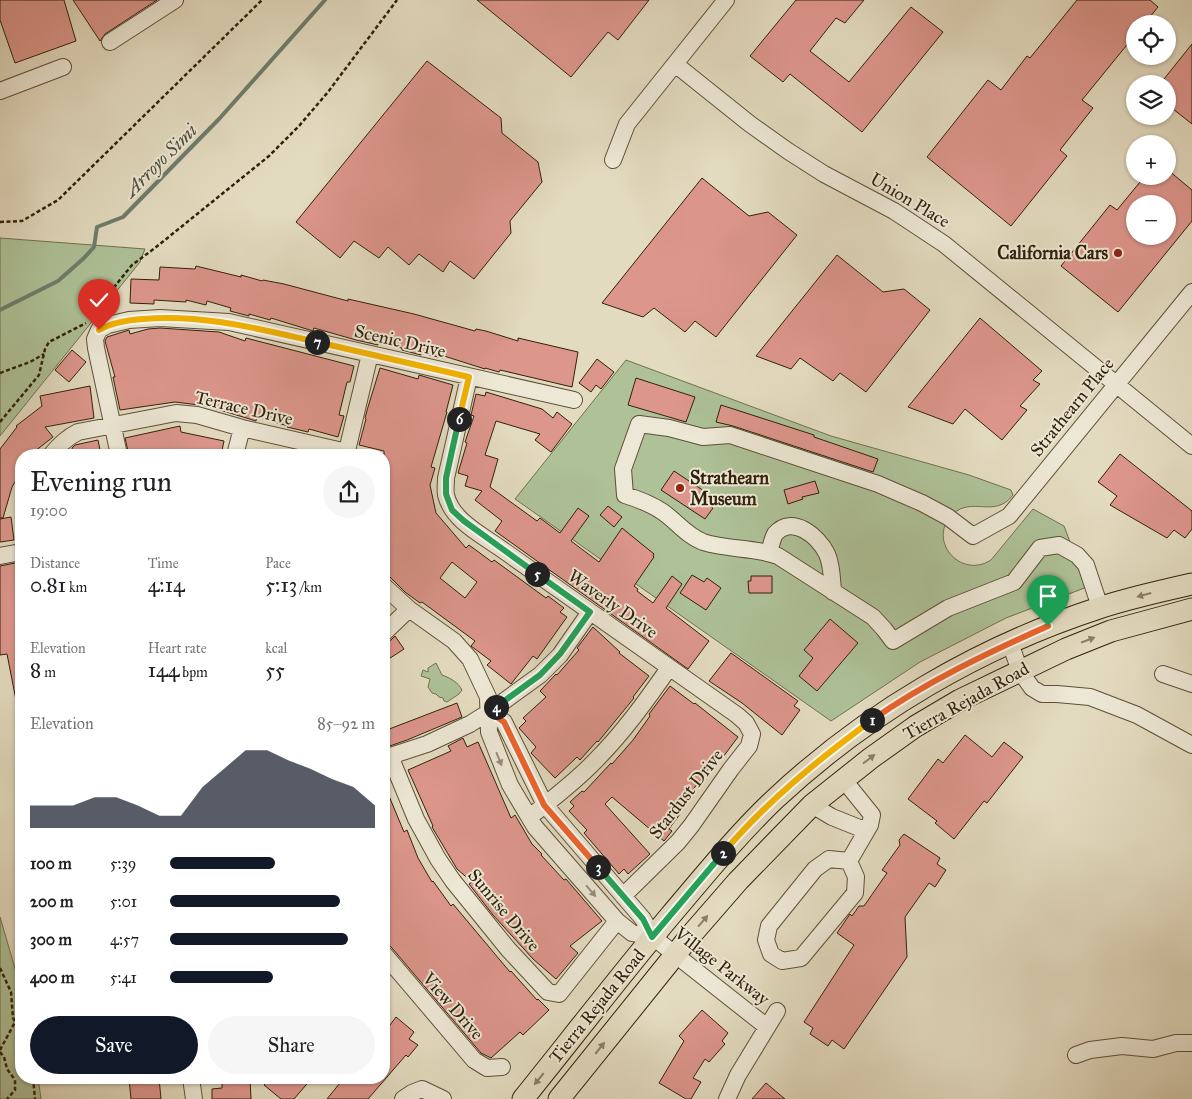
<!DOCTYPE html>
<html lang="en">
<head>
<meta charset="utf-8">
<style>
	body { margin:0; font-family:"IM FELL Great Primer",serif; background:#f6f6f6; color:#202124; height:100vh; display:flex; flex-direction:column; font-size:19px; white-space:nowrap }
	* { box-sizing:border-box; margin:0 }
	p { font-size:16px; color:#757577 }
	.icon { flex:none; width:28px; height:28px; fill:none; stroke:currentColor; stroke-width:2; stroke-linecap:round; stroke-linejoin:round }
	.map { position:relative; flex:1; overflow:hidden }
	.panel { position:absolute; left:15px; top:449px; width:375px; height:635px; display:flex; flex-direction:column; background:#fff; border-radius:20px; box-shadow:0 1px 4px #0004 }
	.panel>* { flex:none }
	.tools { position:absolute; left:1126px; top:15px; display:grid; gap:10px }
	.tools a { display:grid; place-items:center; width:50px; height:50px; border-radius:50%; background:#fff; box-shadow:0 1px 4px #0004; font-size:25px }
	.pin { position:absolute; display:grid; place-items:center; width:42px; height:42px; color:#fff; margin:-51px -21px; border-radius:50% 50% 50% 0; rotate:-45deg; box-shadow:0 0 5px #0007 }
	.pin .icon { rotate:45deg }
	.km { position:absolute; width:25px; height:25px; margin:-12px; border-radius:50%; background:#222; color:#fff; font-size:14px; line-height:25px; text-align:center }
	.round { display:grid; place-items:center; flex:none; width:52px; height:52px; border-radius:26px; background:#f6f6f6 }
	.head { display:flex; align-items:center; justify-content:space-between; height:85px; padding:0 15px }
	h1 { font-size:28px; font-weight:600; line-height:38px }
	.metrics { display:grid; grid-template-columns:repeat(3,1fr); gap:8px; height:85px; padding:5px 15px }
	.metrics div { display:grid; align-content:center }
	.metrics b { font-size:21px; font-weight:600 }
	.metrics small { font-size:14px; font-weight:400 }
	.metrics p { font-size:14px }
	.chart { height:140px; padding:10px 15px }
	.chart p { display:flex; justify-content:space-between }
	.chart svg { width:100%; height:90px; margin-top:5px; fill:#111827; opacity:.7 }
	.primary-button { display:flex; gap:10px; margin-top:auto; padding:10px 15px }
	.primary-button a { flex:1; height:58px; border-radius:30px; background:#111827; color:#fff; font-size:20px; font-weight:600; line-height:58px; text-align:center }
	.primary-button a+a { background:#f6f6f6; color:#202124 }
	ul { padding:0 15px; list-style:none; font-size:16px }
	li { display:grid; grid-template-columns:80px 60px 1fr; align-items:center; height:38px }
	li i { height:12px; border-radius:6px; background:#111827 }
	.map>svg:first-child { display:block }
	.green { fill:#aec197; stroke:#707150 }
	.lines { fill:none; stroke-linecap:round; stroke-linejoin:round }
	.stream { stroke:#6e7e6c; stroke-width:4 }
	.building { fill:#dd968c; stroke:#31210a; fill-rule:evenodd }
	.minor-casing { stroke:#5e5038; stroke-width:18 }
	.major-casing { stroke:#31210a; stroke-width:23 }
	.path { stroke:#31210a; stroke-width:2.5; stroke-dasharray:4 2.5; stroke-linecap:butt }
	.minor { stroke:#ede8d6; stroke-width:16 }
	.major { stroke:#e3dbc0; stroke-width:21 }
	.oneway { fill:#8a7e65 }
	.oneway2 { fill:#988e7a }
	.split-1-casing { stroke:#fff; stroke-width:10 }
	.split-2-casing { stroke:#fff; stroke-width:10 }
	.split-3-casing { stroke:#fff; stroke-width:10 }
	.split-4-casing { stroke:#fff; stroke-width:10 }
	.split-5-casing { stroke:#fff; stroke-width:10 }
	.split-6-casing { stroke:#fff; stroke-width:10 }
	.split-7-casing { stroke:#fff; stroke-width:10 }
	.split-8-casing { stroke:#fff; stroke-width:10 }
	.split-1 { stroke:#f0652b; stroke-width:6 }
	.split-2 { stroke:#f5b400; stroke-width:6 }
	.split-3 { stroke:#22a559; stroke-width:6 }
	.split-4 { stroke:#f0652b; stroke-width:6 }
	.split-5 { stroke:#22a559; stroke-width:6 }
	.split-6 { stroke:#22a559; stroke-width:6 }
	.split-7 { stroke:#f5b400; stroke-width:6 }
	.split-8 { stroke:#f5b400; stroke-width:6 }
	.poi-dot { fill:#8f2418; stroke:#ede8d6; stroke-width:2 }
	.labels { text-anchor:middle; stroke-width:4; stroke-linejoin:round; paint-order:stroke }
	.street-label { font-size:18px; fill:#31210a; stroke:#ede8d6 }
	.poi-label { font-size:18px; font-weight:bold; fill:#31210a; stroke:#ede8d6; text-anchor:end }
	.water-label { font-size:19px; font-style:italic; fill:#4f503b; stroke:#ede8d6 }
</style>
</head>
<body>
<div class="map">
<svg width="1192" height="1099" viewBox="0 0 1192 1099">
	<rect width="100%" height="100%" fill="#e3dbc0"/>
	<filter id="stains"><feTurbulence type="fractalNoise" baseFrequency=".004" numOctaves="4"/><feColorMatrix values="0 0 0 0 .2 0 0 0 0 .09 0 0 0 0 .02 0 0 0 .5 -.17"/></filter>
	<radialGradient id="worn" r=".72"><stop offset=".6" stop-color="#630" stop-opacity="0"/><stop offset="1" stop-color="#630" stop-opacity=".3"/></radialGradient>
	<path class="green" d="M0 238 145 249 140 262 0 436Z
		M626 360 831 436 969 475 1011 490 1013 495C995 519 972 496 953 514 926 539 960 580 991 560L1033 509 1064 526 1087 587 1006 618 920 662 831 721 515 499Z
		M436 663 442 675C450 678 458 682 462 690L459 694 447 702 444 701 443 698 439 697 436 694 432 693 428 687 430 679 421 676 423 670 428 672V668Z
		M0 917 21 989V1078H38L41 1099H0Z"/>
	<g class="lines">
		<path class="stream" d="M0 310 58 281 84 258 94 247 97 227 123 217 219 119 325 0"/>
	</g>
	<path class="building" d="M0 0H64L76 41 15 63 0 20Z
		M73 0H157L105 34 100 41Z
		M477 0H649L618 40 608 32 571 77Z
		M796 0H864L845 23 836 18 810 51 849 82 911 7 943 32 862 132 790 74 783 82 750 56Z
		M1077 0H1150L1158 7 1144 24H1135V35L1082 100 1093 108 1060 150 1067 156 1011 226 927 157 988 80 1001 90 1027 56 1030 58Z
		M1192 44V124L1168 105V84H1160Z
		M427 61 501 118 502 133 538 162 542 182 510 221 511 233 474 279 450 261 443 272 419 254 409 265 388 247 379 258 354 241 340 258 296 222Z
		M1168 170 1192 190V221L1118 312 1061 266 1110 205 1117 210 1145 176H1168ZM1135 204H1168V236H1135Z
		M702 178 749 216 768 212 797 235 716 337 695 321 685 332 654 308 643 317 602 303Z
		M837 255 883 292 904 289 930 310 866 392 840 373 833 381 800 358 791 369 756 356Z
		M196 266 241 277V275L262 281 263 280 284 284 348 301V299L414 314 475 331 476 329 486 331 518 341V338L578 352 572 387 500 370 499 372 485 368V369L444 356 443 358 421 353V355L402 350V348L378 343V345L356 340 314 328 313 331 271 318 270 320 249 314V316L230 311 231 308 207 301 206 305 186 300V302L154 300V304L130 303 131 279 159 280 160 267 195 269Z
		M980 318 1042 371 1033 380 1040 384 1020 406 1027 410 1002 440 965 409 953 424 908 407Z
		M160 328 219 332 245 341 246 338 354 366 350 382H347L339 415 344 416 338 437 309 429 308 432 287 427 288 426 257 417 256 421 207 406 175 402 120 410 113 377H115L105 341 107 337 129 330 130 334 148 329Z
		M72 350 86 362 69 382 55 370Z
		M597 359 614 372 601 389 596 385 591 392 579 383Z
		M380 368 418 379 419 375 453 385 446 412H447L431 467 435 468 430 485 436 513 466 548 469 545 492 562 494 560 546 598 548 596 564 608 560 612 567 617 537 659 533 656 511 684 487 665 491 661 471 646 475 641 422 602 420 603 405 592 384 571V451L359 445 366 419 365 418 368 407ZM452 562 477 582 465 598 440 578Z
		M636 378 695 397 686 422 628 405Z
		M90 386 94 418 45 427 53 437 30 455H21V462L16 466 21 465V472L12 487 3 518H0V449L17 427 16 426 42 406 40 396Z
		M486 392 542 409 553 418 557 412 572 424 551 452 535 440 540 434 496 421 485 455 498 459 490 487 537 521 540 518 560 533 578 508 589 516 571 541 599 562 622 528 654 554 653 556 654 557 634 586 638 589 637 591 653 603 672 576 682 584 666 608 709 641 688 669 495 531 502 521 475 500 482 491 465 486 468 476 458 473 467 443 465 442 474 416 471 415 476 394 485 396Z
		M721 405 814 435V437L878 459 873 472 733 426 716 422Z
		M180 426 181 432 224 441 221 455H129L125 438Z
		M98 440 101 455H73L72 448 75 445Z
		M1120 454 1192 511V529L1185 538 1174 530 1167 538 1110 505 1117 496 1098 482Z
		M674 471 713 497 708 505 713 508 705 519 661 490Z
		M815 481 819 493 802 497 803 499 788 504 784 490Z
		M608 506 622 517 614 527 600 515Z
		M11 517 14 540 0 542V519Z
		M20 562 21 700H16L7 654 0 655V566Z
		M692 575 704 582 707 578 721 588 706 610 680 593Z
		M751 576H772V593H749L748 581H751Z
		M830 619 858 643 817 691 799 676 813 658 804 650Z
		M593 627 620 652 619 653 649 676 633 697 634 698 598 742 597 741 580 760 577 757 555 778 531 753 536 747 519 728 526 721 523 718 546 697 540 691 556 674 557 675 579 650 577 648Z
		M395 636 404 649 384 662V643L391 640Z
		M731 653 798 701 794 706 800 710 782 735 742 703 709 681Z
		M670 686 694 704 695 703 738 737 720 761 717 758 676 812 680 814 669 829 672 831 664 841 612 797 605 804 650 854 628 874 624 869 619 874 584 833 587 830 569 811 574 806 570 802 582 791 584 792 611 763 612 764 633 740 650 716 649 714Z
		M457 703 462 717 407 740 384 748V731Z
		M965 735 992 757 1004 742 1023 757 987 803 984 801 954 839 935 823 937 821 908 799 938 759 943 763Z
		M463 738 467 747 478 742 511 818 515 815 532 844 542 854 541 855 564 880 566 879 602 921 570 946 578 953 556 979 533 959 493 915 469 884 472 882 457 869 432 827 433 826 408 770 451 751 448 746Z
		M384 784 404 832 407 830 418 858 432 882 433 881 451 906 453 904 510 972 511 971 537 1000 538 999 549 1010 523 1035 520 1032 491 1058 481 1053 392 948 384 940V880L388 877 384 865Z
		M904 834 940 858 937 864 946 870 935 887 929 883 905 917 907 957 844 1049 832 1040 828 1046 810 1034 813 1028 804 1022 854 945 837 933 850 914 852 916 859 906H864L887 873 882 870 900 845 899 840Z
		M702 1010 728 1033 722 1041 725 1044 709 1062 705 1059 693 1078 701 1082 691 1099H686L659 1083 684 1041 679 1036Z
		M396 1017 414 1032 409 1039 418 1045 408 1057 406 1055 368 1099H327L344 1078H384V1033Z
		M129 1078H159L161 1099H131Z
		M270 1078H312L294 1099H281L264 1085Z
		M250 1079 251 1099H212V1089L222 1088V1081Z
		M766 1083 785 1099H752Z"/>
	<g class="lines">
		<defs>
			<path id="minor" d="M110 42 175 0
				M675 64 750 124 788 151 824 174 894 211 944 244 1192 446
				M0 91 63 67
				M613 160 627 124 726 0
				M469 377 446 478C446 484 445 490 446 495 452 520 480 534 500 548L737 715 746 723 752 734 749 746 731 769 691 826 678 842 623 896
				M51 455C59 445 66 438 78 432L176 413 197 415 242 428 347 452
				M119 455 96 348 95 339 99 330 108 325 129 320 160 318 229 322 574 400
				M235 455 242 428
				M346 455 370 354
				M769 553C771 547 772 539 775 534 792 514 818 536 827 554 832 565 832 579 833 592
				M0 556 21 552
				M384 586 409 609 454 641 470 659 488 697 489 732 510 785 535 827 617 921 632 933 653 937
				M1100 607 1086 565 1077 555 1059 545 1040 548 1014 582 948 608 893 641 884 629 873 617 778 556C754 547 728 550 703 542 686 535 677 522 663 512 651 504 638 499 625 495L623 469 639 424 669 428 703 437 730 435 878 484 922 503 948 517 973 536 1009 516 1192 292
				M384 633 409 609
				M1010 643 1020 671 1032 688 1042 694H1057L1090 697 1137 715 1192 745
				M1163 674 1192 684
				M489 712 504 722 545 805 643 919 653 937 767 1027
				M390 756 416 819 438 859 453 881 508 949 548 992 559 994 617 921
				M384 758 427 744 470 724 489 712 540 675 560 655 590 612
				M812 805 832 817 862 829 870 825 872 815 843 779
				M536 812C556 796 577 780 595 761 623 733 646 701 669 668
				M849 861 856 877 855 893 801 958 782 961 771 954 766 940 769 926 815 869 829 859 849 861 870 825
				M384 954 474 1060 487 1068 502 1067
				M1076 1055 1090 1050 1122 1046 1153 1049 1176 1043H1192
				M191 1078 194 1099
				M403 1099 412 1093 422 1089 443 1099
				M727 1099 738 1075 777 1011"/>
			<path id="major" d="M523 1099C572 1038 620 976 670 916 704 876 737 835 775 799 867 713 979 647 1099 608 1129 598 1161 591 1192 584
				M559 1099 691 935 738 881 812 805 871 758 916 726 960 700 1066 649 1111 631 1192 609"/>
		</defs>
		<use href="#minor" class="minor-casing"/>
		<use href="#major" class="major-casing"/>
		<path class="path" d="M0 222 22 221 58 200 262 0
			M89 318 132 265 155 248 269 156 299 126 328 92 397 0
			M0 373 30 362 44 354
			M0 422 39 375 45 349 49 342 86 323
			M0 968 11 992 13 1018 21 1031
			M0 1050 15 1022
			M0 1052 4 1057 7 1069 15 1080V1090L7 1099
			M33 1078 35 1099"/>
		<use href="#minor" class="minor"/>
		<use href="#major" class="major"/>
	</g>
	<defs><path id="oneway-solid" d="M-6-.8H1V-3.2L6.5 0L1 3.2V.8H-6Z" transform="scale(1.25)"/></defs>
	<g class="oneway">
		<use href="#oneway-solid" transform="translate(1144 595) rotate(165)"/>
		<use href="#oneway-solid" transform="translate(1088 640) rotate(-21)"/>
		<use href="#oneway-solid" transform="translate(869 759) rotate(-37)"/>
		<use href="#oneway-solid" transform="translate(703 921) rotate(-49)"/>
		<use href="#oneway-solid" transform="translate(600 1048) rotate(-51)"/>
		<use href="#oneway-solid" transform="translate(539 1079) rotate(129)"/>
	</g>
	<g class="oneway2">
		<use href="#oneway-solid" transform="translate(499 759) rotate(68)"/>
		<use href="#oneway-solid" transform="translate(591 891) rotate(49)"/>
	</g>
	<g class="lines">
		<defs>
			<path id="split-1" d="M872 720C926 682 987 653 1048 626"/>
			<path id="split-2" d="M723 853C766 802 819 759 872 720"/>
			<path id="split-3" d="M598 867 643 919 652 937 723 853"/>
			<path id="split-4" d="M496 707 490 712 504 722 544 805 598 867"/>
			<path id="split-5" d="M496 707 540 675 560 654 590 612 537 574"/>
			<path id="split-6" d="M459 419 446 478V494L452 510 464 521 537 574"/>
			<path id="split-7" d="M317 342 469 377 459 419"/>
			<path id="split-8" d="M99 330C113 322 128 320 143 319 203 314 259 329 317 342"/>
		</defs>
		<use href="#split-1" class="split-1-casing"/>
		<use href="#split-2" class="split-2-casing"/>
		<use href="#split-3" class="split-3-casing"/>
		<use href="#split-4" class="split-4-casing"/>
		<use href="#split-5" class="split-5-casing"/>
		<use href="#split-6" class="split-6-casing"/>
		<use href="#split-7" class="split-7-casing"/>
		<use href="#split-8" class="split-8-casing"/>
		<use href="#split-1" class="split-1"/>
		<use href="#split-2" class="split-2"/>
		<use href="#split-3" class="split-3"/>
		<use href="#split-4" class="split-4"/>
		<use href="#split-5" class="split-5"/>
		<use href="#split-6" class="split-6"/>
		<use href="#split-7" class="split-7"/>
		<use href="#split-8" class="split-8"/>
	</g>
	<g class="poi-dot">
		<circle cx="1118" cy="253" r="5"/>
		<circle cx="680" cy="488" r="5"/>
	</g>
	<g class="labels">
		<g class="street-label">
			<text transform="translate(910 200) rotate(31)" y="6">Union Place</text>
			<text transform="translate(400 341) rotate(13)" y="6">Scenic Drive</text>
			<text transform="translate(1072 407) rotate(-51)" y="6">Strathearn Place</text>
			<text transform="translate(244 408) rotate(13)" y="6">Terrace Drive</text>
			<text transform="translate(613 604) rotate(35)" y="6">Waverly Drive</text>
			<text transform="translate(966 701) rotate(-29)" y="6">Tierra Rejada Road</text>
			<text transform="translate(686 794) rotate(-52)" y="6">Stardust Drive</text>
			<text transform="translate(504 910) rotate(50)" y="6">Sunrise Drive</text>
			<text transform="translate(722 966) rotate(38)" y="6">Village Parkway</text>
			<text transform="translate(453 1006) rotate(49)" y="6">View Drive</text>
			<text transform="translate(597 1006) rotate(-51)" y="6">Tierra Rejada Road</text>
		</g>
		<g class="poi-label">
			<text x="1108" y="259">California Cars</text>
			<text x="690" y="484" text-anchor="start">Strathearn<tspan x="690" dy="21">Museum</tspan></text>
		</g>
		<g class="water-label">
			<text transform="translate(160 160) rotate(-45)" y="7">Arroyo Simi</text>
		</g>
	</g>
	<rect width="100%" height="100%" filter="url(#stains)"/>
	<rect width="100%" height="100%" fill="url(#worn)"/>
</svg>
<div class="tools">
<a><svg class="icon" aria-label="locate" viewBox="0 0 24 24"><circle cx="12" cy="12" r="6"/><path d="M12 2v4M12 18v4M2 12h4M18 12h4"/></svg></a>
<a><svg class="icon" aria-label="layers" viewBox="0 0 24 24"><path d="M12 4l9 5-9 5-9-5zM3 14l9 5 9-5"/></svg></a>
<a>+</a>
<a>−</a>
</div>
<div class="pin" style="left:1048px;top:626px;background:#1e9e55"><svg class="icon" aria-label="arrive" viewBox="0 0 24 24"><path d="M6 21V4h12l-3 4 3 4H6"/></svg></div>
<div class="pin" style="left:99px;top:330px;background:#d93025"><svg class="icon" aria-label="check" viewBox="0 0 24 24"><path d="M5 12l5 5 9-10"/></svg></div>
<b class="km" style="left:872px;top:720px">1</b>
<b class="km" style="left:723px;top:853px">2</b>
<b class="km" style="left:598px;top:867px">3</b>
<b class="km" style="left:496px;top:707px">4</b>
<b class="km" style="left:537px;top:574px">5</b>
<b class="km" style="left:459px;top:419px">6</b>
<b class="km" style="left:317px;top:342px">7</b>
<section class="panel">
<div class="head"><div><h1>Evening run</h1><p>19:00</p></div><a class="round"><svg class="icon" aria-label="share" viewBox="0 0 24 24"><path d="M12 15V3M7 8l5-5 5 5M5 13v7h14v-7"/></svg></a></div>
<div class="metrics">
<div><p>Distance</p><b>0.81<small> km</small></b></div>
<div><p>Time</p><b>4:14</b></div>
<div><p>Pace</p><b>5:13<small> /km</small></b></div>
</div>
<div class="metrics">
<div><p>Elevation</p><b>8<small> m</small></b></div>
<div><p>Heart rate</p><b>144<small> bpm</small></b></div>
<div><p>kcal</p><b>55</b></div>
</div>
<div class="chart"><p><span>Elevation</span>85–92 m</p>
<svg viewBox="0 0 160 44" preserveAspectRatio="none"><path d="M0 44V33L10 33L20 33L30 29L40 29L50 33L60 38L70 38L80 24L90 15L100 6L110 6L120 11L130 15L140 20L150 24L160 33V44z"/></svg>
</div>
<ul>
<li><b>100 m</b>5:39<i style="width:51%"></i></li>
<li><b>200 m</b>5:01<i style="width:83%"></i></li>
<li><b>300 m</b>4:57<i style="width:87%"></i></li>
<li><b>400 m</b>5:41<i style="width:50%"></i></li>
</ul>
<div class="primary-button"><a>Save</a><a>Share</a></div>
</section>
</div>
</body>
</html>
